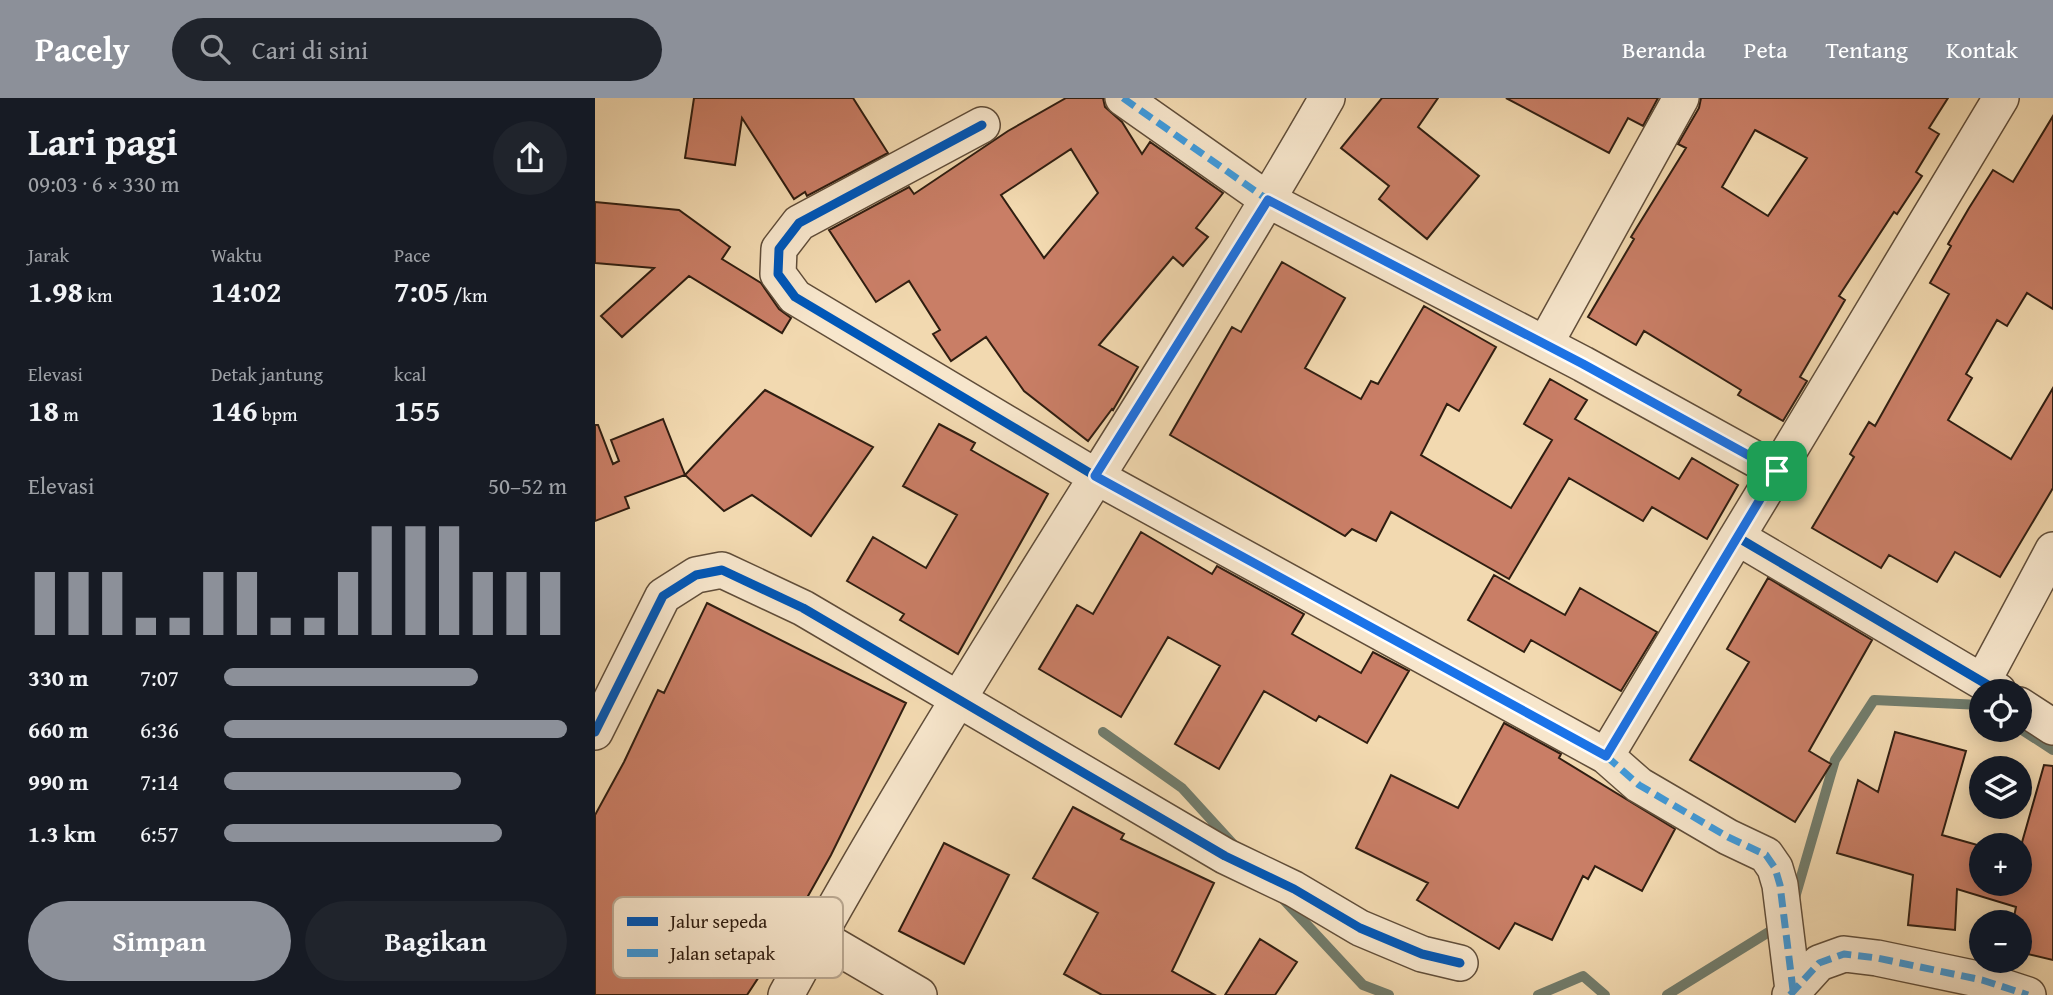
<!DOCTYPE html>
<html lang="id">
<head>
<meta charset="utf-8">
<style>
	body { margin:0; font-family:"Gentium Book Plus",serif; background:#20242c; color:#f1f3f6; height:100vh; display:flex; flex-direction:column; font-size:26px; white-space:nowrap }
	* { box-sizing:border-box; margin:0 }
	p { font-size:23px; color:#9ea1a6 }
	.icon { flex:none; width:38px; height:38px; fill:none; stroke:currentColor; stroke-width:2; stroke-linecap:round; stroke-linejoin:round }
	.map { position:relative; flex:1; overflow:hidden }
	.side { display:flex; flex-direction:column; background:#171b24; width:595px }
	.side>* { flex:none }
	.tools { position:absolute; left:1374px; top:581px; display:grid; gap:14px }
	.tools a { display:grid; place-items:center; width:63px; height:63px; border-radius:50%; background:#171b24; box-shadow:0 4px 18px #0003; font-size:35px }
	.pin { position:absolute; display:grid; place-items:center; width:60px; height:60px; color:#fff; margin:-30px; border-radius:14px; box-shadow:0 4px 10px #0006 }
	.round { display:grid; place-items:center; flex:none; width:74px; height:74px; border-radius:37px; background:#20242c }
	.overview { display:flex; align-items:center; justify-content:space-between; height:119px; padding:0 28px }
	h1 { font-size:38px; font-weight:700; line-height:52px }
	.stats { display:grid; grid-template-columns:repeat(3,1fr); gap:10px; height:119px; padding:7px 28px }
	.stats div { display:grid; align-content:center }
	.stats b { font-size:30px; font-weight:700 }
	.stats small { font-size:19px; font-weight:400 }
	.stats p { font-size:19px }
	.chart { height:196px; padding:14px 28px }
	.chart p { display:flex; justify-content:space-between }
	.chart svg { width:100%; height:126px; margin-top:7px; stroke:#8c9099; stroke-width:6 }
	.cta { display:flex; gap:14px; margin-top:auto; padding:14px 28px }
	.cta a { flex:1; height:80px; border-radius:42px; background:#8c9099; color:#fff; font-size:28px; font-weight:700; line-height:80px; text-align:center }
	.cta a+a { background:#20242c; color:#f1f3f6 }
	ul { padding:0 28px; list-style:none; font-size:23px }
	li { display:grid; grid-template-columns:112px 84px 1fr; align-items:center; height:52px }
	li i { height:18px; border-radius:9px; background:#8c9099 }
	header { display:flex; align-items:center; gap:42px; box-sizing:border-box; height:98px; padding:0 35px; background:#8c9099; color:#fff }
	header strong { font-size:33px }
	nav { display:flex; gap:38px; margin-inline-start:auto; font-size:24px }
	.search { width:490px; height:63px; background:#20242c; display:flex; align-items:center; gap:18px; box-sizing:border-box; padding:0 24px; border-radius:38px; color:#9ea1a6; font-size:26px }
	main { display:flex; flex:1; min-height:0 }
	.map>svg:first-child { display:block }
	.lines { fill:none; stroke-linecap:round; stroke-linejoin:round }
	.stream { stroke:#717c6c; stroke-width:10 }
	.building { fill:#c97e66; stroke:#301e11; stroke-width:2; fill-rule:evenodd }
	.street-casing { stroke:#604d39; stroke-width:38 }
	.street { stroke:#f7e6cc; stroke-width:35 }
	.quiet { stroke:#3e9bde; stroke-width:7; stroke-dasharray:14 7; stroke-linecap:butt }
	.cycleway-casing { stroke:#f7e6cc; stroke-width:13 }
	.cycleway { stroke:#0057b8; stroke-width:9 }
	.route-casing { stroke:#fff; stroke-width:14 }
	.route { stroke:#1a73e8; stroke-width:9 }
	.key { fill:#f7e6cc; stroke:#bbaa94; stroke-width:2 }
	.key-label { font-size:19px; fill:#301e11 }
</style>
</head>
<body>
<header>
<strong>Pacely</strong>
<div class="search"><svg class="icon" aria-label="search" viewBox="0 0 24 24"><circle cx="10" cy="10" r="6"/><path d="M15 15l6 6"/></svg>Cari di sini</div>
<nav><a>Beranda</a><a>Peta</a><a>Tentang</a><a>Kontak</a></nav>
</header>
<main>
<section class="side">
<div class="overview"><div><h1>Lari pagi</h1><p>09:03 · 6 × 330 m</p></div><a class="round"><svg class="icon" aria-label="share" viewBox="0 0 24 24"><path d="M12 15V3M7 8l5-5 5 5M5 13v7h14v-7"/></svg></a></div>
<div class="stats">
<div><p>Jarak</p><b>1.98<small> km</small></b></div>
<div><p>Waktu</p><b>14:02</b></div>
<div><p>Pace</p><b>7:05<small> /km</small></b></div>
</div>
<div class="stats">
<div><p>Elevasi</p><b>18<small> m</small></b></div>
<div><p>Detak jantung</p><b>146<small> bpm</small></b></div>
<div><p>kcal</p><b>155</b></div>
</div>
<div class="chart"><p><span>Elevasi</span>50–52 m</p>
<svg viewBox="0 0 160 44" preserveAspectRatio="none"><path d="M5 44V22M15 44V22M25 44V22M35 44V38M45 44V38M55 44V22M65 44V22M75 44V38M85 44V38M95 44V22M105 44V6M115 44V6M125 44V6M135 44V22M145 44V22M155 44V22"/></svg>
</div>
<ul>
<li><b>330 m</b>7:07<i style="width:74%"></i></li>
<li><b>660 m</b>6:36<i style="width:100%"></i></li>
<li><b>990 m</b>7:14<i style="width:69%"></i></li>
<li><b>1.3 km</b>6:57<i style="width:81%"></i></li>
</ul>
<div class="cta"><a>Simpan</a><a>Bagikan</a></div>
</section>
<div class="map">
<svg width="1458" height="897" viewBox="0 0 1458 897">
	<rect width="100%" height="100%" fill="#f2d9b0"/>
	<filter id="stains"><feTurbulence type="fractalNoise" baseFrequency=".00286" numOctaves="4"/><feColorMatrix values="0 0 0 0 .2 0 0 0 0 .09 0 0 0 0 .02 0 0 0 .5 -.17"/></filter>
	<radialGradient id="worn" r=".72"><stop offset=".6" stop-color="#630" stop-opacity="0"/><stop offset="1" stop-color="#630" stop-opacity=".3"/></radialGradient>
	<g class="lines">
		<path class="stream" d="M1424 630 1458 652
			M508 634 587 690 640 748
			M689 802 768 887 794 897
			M1199 803 1240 662 1279 602 1386 607
			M943 897 988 878 1010 897
			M1072 897 1185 827"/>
	</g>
	<path class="building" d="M99 0H258L293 55 212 98 210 94 199 101 147 20 140 67 90 60Z
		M471 0H508L510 9 527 24 547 56 555 44 628 95 601 130 613 139 588 168 578 159 504 247 543 269 518 312 517 311 493 343 429 293 391 239 356 263 338 236 345 232 314 183 281 204 234 132 314 89 319 96 413 33ZM476 51 503 95 449 160 406 97Z
		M787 0H843L823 29 884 78 832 141 784 101 794 88 746 50Z
		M911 0H1063L1048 28 1033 20 1014 55Z
		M1106 0H1353L1334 30 1344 36 1321 74 1327 78 1302 116 1299 114 1244 198 1250 202 1205 279 1212 283 1188 323 1143 297 1146 292 1049 233 1041 247 993 219 1039 141 1036 139 1091 50 1083 46 1104 10ZM1160 32 1212 60 1173 118 1127 89Z
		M1458 18V211L1432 195 1412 228 1402 222 1371 276 1377 280 1353 322 1416 361 1458 290V390L1405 479 1360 454 1342 484 1294 457 1286 470 1217 430 1259 359 1255 356 1274 324 1280 328 1354 196 1335 185 1356 148 1353 146 1374 110 1398 72 1418 84Z
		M0 104 84 112 135 149 127 161 166 185 184 211 196 220 187 235 94 178 27 239 6 218 59 170 0 165Z
		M687 164 750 200 710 270 766 301 776 283 783 286 829 208 901 249 864 313 852 306 826 357 916 410 957 342 929 326 955 281 992 302 980 321 1084 381 1097 360 1143 387 1112 441 1057 409 1048 423 974 380 914 481 796 414 781 443 757 431 750 438 575 337 637 229 646 234Z
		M170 292 278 349 216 438 157 397 129 413 90 377Z
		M68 321 90 377 30 399 34 410 0 423V327H3L18 366 24 363 16 342Z
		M344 326 380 345 376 352 453 396 363 556 305 522 309 516 252 483 278 439 331 470 362 417 308 388Z
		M546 434 617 476 622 468 709 516 697 536 766 575 778 554 814 573 772 645 724 618 721 623 669 593 624 671 580 646 625 568 573 539 526 619 444 571 482 507 498 516Z
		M899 477 970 517 985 490 1062 534 1026 593 936 542 929 554 873 522Z
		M1173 480 1277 542 1214 653 1236 666 1200 724 1095 662 1154 564 1132 551Z
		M112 505 311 605 236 757 190 839 152 897H0V717L29 664 63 592 69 595Z
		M909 625 966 656 964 660 1080 731 1047 793 1000 768 993 781 988 778 957 842 920 825 904 851 822 802 833 785 761 750 796 677 863 710Z
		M1300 634 1371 653 1347 737 1386 748V786H1424V755L1449 667 1458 668V862L1424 854V824H1418L1421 809 1362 791 1360 832 1313 827 1318 777 1242 755 1263 682 1283 694Z
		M478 709 529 736 526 741 619 785 577 873 620 897H507L469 876 503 815 438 780Z
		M349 745 414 777 369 866 304 833Z
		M665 841 702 864 680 897H630Z"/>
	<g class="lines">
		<defs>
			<path id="street" d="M528 0 673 102 988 266 1182 373 1142 439
				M387 27 204 125 184 151 183 176 200 199 500 378 1011 658 1142 439 1403 593
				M950 246 1086 0
				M1182 373 1406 0
				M1388 583 1458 452
				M1424 607 1458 629
				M0 634 68 498 101 477 127 472 208 510 630 758 699 791 765 830 827 856 865 865
				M1011 658 1044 687 1133 739 1171 757 1180 770 1185 787 1198 892
				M223 838 324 897
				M191 897C358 590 558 303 732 0
				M1195 897 1224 865 1249 856 1282 860 1387 882 1433 897"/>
		</defs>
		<use href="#street" class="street-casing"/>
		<use href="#street" class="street"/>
		<path class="quiet" d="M528 0 673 102
			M1011 658 1044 687 1133 739 1171 757 1180 770 1185 787 1198 892
			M1195 897 1224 865 1249 856 1282 860 1387 882 1433 897"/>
		<defs>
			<path id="cycleway" d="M387 27 204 125 184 151 183 176 200 199 500 378 1011 658 1142 439 1403 593
				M0 634 68 498 101 477 127 472 208 510 630 758 699 791 765 830 827 856 865 865"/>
		</defs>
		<use href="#cycleway" class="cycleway-casing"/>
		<use href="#cycleway" class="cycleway"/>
	</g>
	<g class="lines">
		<defs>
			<path id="route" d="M673 102 988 266 1182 373 1011 658 500 378Z"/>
		</defs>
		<use href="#route" class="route-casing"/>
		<use href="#route" class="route"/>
	</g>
	<rect x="18" y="799" width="230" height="81" rx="10" class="key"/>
	<rect x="32" y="819" width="31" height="9" fill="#0057b8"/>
	<rect x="32" y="851" width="31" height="8" fill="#3e9bde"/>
	<g class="key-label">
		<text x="75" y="830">Jalur sepeda</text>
		<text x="75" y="862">Jalan setapak</text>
	</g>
	<rect width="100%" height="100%" filter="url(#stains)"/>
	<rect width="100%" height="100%" fill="url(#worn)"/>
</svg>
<div class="tools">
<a><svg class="icon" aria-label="locate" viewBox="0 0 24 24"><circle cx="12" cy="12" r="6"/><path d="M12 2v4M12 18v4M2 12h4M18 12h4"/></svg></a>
<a><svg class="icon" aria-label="layers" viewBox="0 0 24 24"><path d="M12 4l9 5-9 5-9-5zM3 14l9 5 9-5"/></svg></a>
<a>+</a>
<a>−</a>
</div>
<div class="pin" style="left:1182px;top:373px;background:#1e9e55"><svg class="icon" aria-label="arrive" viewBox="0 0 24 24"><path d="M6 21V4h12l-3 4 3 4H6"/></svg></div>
</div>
</main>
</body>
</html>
